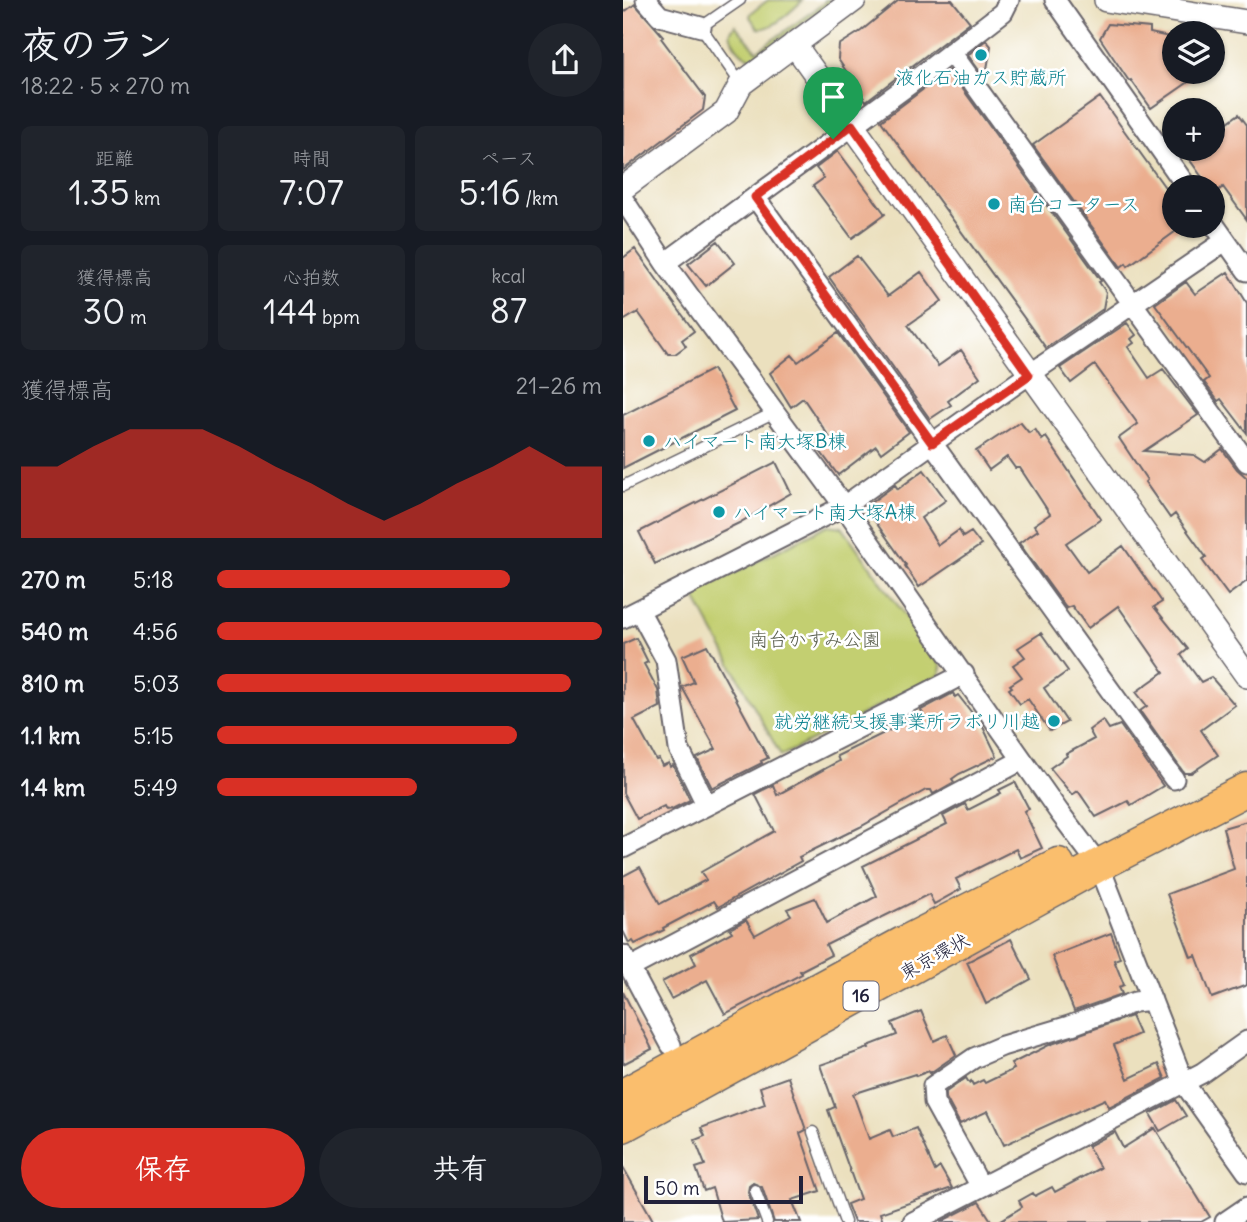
<!DOCTYPE html>
<html lang="ja">
<head>
<meta charset="utf-8">
<style>
	body { margin:0; font-family:Delius,"Klee One",sans-serif; background:#20242c; color:#f1f3f6; height:100vh; display:flex; flex-direction:column; font-size:26px; white-space:nowrap }
	* { box-sizing:border-box; margin:0 }
	p { font-size:23px; color:#9ea1a6 }
	.icon { flex:none; width:38px; height:38px; fill:none; stroke:currentColor; stroke-width:2; stroke-linecap:round; stroke-linejoin:round }
	.map { position:relative; flex:1; overflow:hidden }
	.panel { display:flex; flex-direction:column; background:#171b24; width:623px }
	.panel>* { flex:none }
	.tools { position:absolute; left:539px; top:21px; display:grid; gap:14px }
	.tools a { display:grid; place-items:center; width:63px; height:63px; border-radius:50%; background:#171b24; box-shadow:0 2px 5px #0004; font-size:35px }
	.scale { position:absolute; left:21px; bottom:18px; width:159px; box-sizing:border-box; padding-left:7px; border:4px solid #22223b; border-top:0; font-size:19px; line-height:24px; white-space:nowrap; color:#22223b; -webkit-text-stroke:5px #fff; paint-order:stroke }
	.pin { position:absolute; display:grid; place-items:center; width:60px; height:60px; color:#fff; margin:-72px -30px; border-radius:50% 50% 50% 0; rotate:-45deg; box-shadow:0 0 7px #0007 }
	.pin .icon { rotate:45deg }
	.round { display:grid; place-items:center; flex:none; width:74px; height:74px; border-radius:37px; background:#20242c }
	.headline { display:flex; align-items:center; justify-content:space-between; height:119px; padding:0 21px }
	h1 { font-size:38px; font-weight:600; line-height:52px }
	.stats { display:grid; grid-template-columns:repeat(3,1fr); gap:10px; height:119px; padding:7px 21px }
	.stats div { display:grid; align-content:center; border-radius:10px; background:#20242c; text-align:center }
	.stats b { font-size:35px; font-weight:600 }
	.stats small { font-size:19px; font-weight:400 }
	.stats p { font-size:19px }
	.chart { height:196px; padding:14px 21px }
	.chart p { display:flex; justify-content:space-between }
	.chart svg { width:100%; height:126px; margin-top:7px; fill:#d93025; opacity:.7 }
	.primary-button { display:flex; gap:14px; margin-top:auto; padding:14px 21px }
	.primary-button a { flex:1; height:80px; border-radius:42px; background:#d93025; color:#fff; font-size:28px; font-weight:600; line-height:80px; text-align:center }
	.primary-button a+a { background:#20242c; color:#f1f3f6 }
	ul { padding:0 21px; list-style:none; font-size:23px }
	li { display:grid; grid-template-columns:112px 84px 1fr; align-items:center; height:52px }
	li i { height:18px; border-radius:9px; background:#d93025 }
	main { display:flex; flex:1; min-height:0 }
	.map>svg:first-child { display:block }
	.green { fill:#c3cf71; stroke:#727856; stroke-width:2 }
	.building { fill:#ebae8f }
	.lines { fill:none; stroke-linecap:round; stroke-linejoin:round }
	.service-casing { stroke:#686469; stroke-width:13 }
	.minor-casing { stroke:#686469; stroke-width:23 }
	.tertiary-casing { stroke:#686469; stroke-width:26 }
	.trunk-casing { stroke:#686469; stroke-width:35 }
	.service { stroke:#fff; stroke-width:10 }
	.minor { stroke:#fff; stroke-width:19 }
	.tertiary { stroke:#fff; stroke-width:23 }
	.trunk { stroke:#fabe6d; stroke-width:32 }
	.route-casing { stroke:#fff; stroke-width:14 }
	.route { stroke:#d93025; stroke-width:9 }
	.culture-dot { fill:#0f9aa8; stroke:#fff; stroke-width:2.5 }
	.labels { text-anchor:middle; stroke-width:5; stroke-linejoin:round; paint-order:stroke }
	.shield { fill:#fff; stroke:#646476; stroke-width:2 }
	.shield-label { font-size:18px; font-weight:bold; fill:#22223b }
	.culture-label { font-size:19px; fill:#0d838f; stroke:#fff; text-anchor:start }
	.park-label { font-size:19px; fill:#5a5f4e; stroke:#fff }
	.street-label { font-size:19px; fill:#22223b; stroke:#fff }
</style>
</head>
<body>
<main>
<section class="panel">
<div class="headline"><div><h1>夜のラン</h1><p>18:22 · 5 × 270 m</p></div><a class="round"><svg class="icon" aria-label="share" viewBox="0 0 24 24"><path d="M12 15V3M7 8l5-5 5 5M5 13v7h14v-7"/></svg></a></div>
<div class="stats">
<div><p>距離</p><b>1.35<small> km</small></b></div>
<div><p>時間</p><b>7:07</b></div>
<div><p>ペース</p><b>5:16<small> /km</small></b></div>
</div>
<div class="stats">
<div><p>獲得標高</p><b>30<small> m</small></b></div>
<div><p>心拍数</p><b>144<small> bpm</small></b></div>
<div><p>kcal</p><b>87</b></div>
</div>
<div class="chart"><p><span>獲得標高</span>21–26 m</p>
<svg viewBox="0 0 160 44" preserveAspectRatio="none"><path d="M0 44V19L10 19L20 12L30 6L40 6L50 6L60 12L70 19L80 25L90 32L100 38L110 32L120 25L130 19L140 12L150 19L160 19V44z"/></svg>
</div>
<ul>
<li><b>270 m</b>5:18<i style="width:76%"></i></li>
<li><b>540 m</b>4:56<i style="width:100%"></i></li>
<li><b>810 m</b>5:03<i style="width:92%"></i></li>
<li><b>1.1 km</b>5:15<i style="width:78%"></i></li>
<li><b>1.4 km</b>5:49<i style="width:52%"></i></li>
</ul>
<div class="primary-button"><a>保存</a><a>共有</a></div>
</section>
<div class="map">
<svg width="624" height="1222" viewBox="0 0 624 1222">
	<rect width="100%" height="100%" fill="#fff"/>
	<filter id="ink" filterUnits="userSpaceOnUse"><feTurbulence type="fractalNoise" baseFrequency=".0143" numOctaves="2"/><feDisplacementMap in="SourceGraphic" scale="14" xChannelSelector="R" yChannelSelector="G"/><feConvolveMatrix kernelMatrix="1 2 1 2 8 2 1 2 1" color-interpolation-filters="sRGB"/></filter>
	<filter id="wash" filterUnits="userSpaceOnUse"><feTurbulence type="fractalNoise" baseFrequency=".00686" numOctaves="4" result="noise"/><feDisplacementMap in="SourceGraphic" scale="28" xChannelSelector="R" yChannelSelector="G"/><feGaussianBlur stdDeviation="1.57" result="paint"/><feColorMatrix in="noise" values="0 0 0 0 0 0 0 0 0 0 0 0 0 0 0 0 0 1.4 0 .05"/><feComposite in="paint" operator="in"/></filter>
	<g filter="url(#wash)">
		<rect width="100%" height="100%" fill="#ebe0be"/>
		<path class="green" d="M145 0H179L176 4C164 14 150 30 135 28L127 17 128 13Z
			M202 0H211L131 58C119 58 109 43 107 33L112 25 134 51 201 3Z
			M205 525 219 527 318 666 317 675 158 756 70 594Z"/>
		<g id="blocks">
			<path class="building" d="M276 0H329L347 22 243 101 215 59 216 45 238 31Z
				M12 4 40 36 38 38 82 97 80 110 0 170V13Z
				M485 24 527 28V33L551 38V72H580L528 108 508 80 506 81 477 38Z
				M363 40 368 46 364 69 358 73 345 55Z
				M326 70 478 281 476 282 483 292 480 309 423 348 258 121Z
				M477 97 551 200V222L547 226H560L505 266 503 263 498 267 410 145Z
				M616 114 624 125V220L600 187 591 194 590 187H586L559 149H590V133Z
				M215 151 262 214 229 238 190 186 201 178 193 168Z
				M95 241 112 263 83 286 65 264Z
				M12 249 71 331 59 340 63 346 52 354H45L15 312 0 321V258Z
				M234 256 265 296 298 272 319 301 285 325 315 366 338 350 357 377 325 401 328 405 307 419 206 277Z
				M605 272 624 303V433L598 399 595 401 581 382 586 378 532 304 563 282 572 294Z
				M504 323 513 335 508 339 511 343 505 347 526 378 540 369 575 415 521 451 571 455 582 462 599 449 614 469 624 478V581L605 595 579 560 583 557 552 514 547 518 522 482 524 480 496 438 515 424 472 365 448 383 437 368Z
				M215 333 286 432 258 453 253 446 215 475 194 447 207 438 180 398 168 407 147 373 169 355 175 362Z
				M90 369 112 411 0 468V415Z
				M397 422 406 433 412 429 419 440 423 437 478 519 443 543 464 572 500 546 539 602 531 607 565 649 558 655 578 682 588 677 612 705 578 730 595 755 568 773H561L517 711 524 706 513 692 541 672 495 606 465 628 449 606 443 608 396 543 415 530 411 525 427 514 397 468H392L384 457 366 470 353 451Z
				M153 462 168 493 116 523 32 564 16 532Z
				M301 470 323 500 298 518 315 545 336 530 340 537 348 532 358 545 296 587 282 566 283 565 242 507 272 485 275 489Z
				M418 633 445 671 421 688 444 722 427 731 405 699 397 704 386 689 389 687 387 685 399 677 390 665 402 657 395 648Z
				M13 638 25 662 21 664 35 690 37 707 11 720 33 760 36 759 39 766 46 763 47 767 50 765 67 800 49 809 43 810 41 806 14 819 0 793V644Z
				M84 645 145 758 138 761 139 763 89 788 74 758 93 749 59 687 71 682 59 656Z
				M330 693 332 697 335 695 360 727 374 756 336 774 329 779 331 782 310 794 308 790H303L237 827 176 857 178 861 95 907 91 901 40 928 41 930 12 944 10 941 6 943 0 931V876L17 867 37 904 83 880 78 872 151 831 132 794 150 785 154 795 216 761 214 756 300 714 298 710Z
				M480 720 486 729 497 725 540 786 508 805 505 801 473 817 455 791 449 795 427 768 444 756 443 754 471 739 466 730Z
				M392 782 406 809 401 811 419 848 397 858 393 849 333 879 338 889 311 904 306 894 203 945 208 955 177 971 179 974 102 1014 84 980 48 999 39 982 73 964 68 954 109 932 107 929 123 920 132 935 168 915 164 909 192 898 204 923 254 896 240 866 324 824 320 816 342 804 345 810 378 793 376 790Z
				M624 821V985L589 998 573 955 568 957 544 894 611 869 600 828Z
				M488 933 497 958 491 960 501 985 496 987 499 994 451 1011 429 956Z
				M388 939 408 979 363 1004 344 962Z
				M0 992 29 1049 0 1064Z
				M298 1011 311 1041 324 1035 333 1055 307 1073 306 1071 293 1076 292 1074 230 1094 246 1139 267 1130 270 1137 293 1128 312 1171 317 1167 329 1188 257 1213 260 1222H231L224 1204 237 1199 205 1110 212 1107 197 1065 246 1048 245 1046 274 1035 269 1023Z
				M508 1016 516 1034 491 1045 505 1079 536 1064 542 1078 486 1107 482 1099 381 1145 365 1111 337 1124 323 1098V1092L343 1078 346 1083 348 1081 350 1085 360 1080 362 1083 391 1069 388 1064 426 1045Z
				M165 1077 183 1130 177 1133 197 1191 169 1200 178 1222H151L139 1187 130 1183 126 1186 125 1192 135 1220 99 1222 89 1188 81 1191 73 1168 82 1165 72 1140 82 1136 78 1128 142 1104 137 1087Z
				M553 1100 563 1116 537 1131 527 1114Z
				M532 1128 587 1217 578 1222H375L399 1207 396 1201 410 1193 412 1196 429 1187 432 1192 477 1168 465 1146 492 1132 500 1148Z
				M0 1167 31 1222H0Z
				M356 1202 369 1222H317Z"/>
		</g>
	</g>
	<g filter="url(#ink)">
		<use href="#blocks" fill-opacity="0" stroke="#686469" stroke-width="2"/>
		<g class="lines">
			<defs>
				<path id="service" d="M117 0 78 27 118 84
					M0 486 152 412
					M190 1132 222 1222
					M132 1190 144 1222"/>
				<path id="minor" d="M23 0 37 16 78 27
					M432 0 564 187
					M328 52 624 462
					M132 197 551 779
					M0 199 42 263 221 506 436 812 476 865 561 1083 624 1172
					M590 223 624 271
					M42 263 287 84 380 12 386 0
					M16 610 43 660 56 749 83 804
					M0 618 221 506 391 385 602 241
					M0 848 341 674
					M0 955 48 1045
					M7 968 399 760
					M358 1187 311 1102 310 1086 351 1058 379 1046 446 1026 512 1002 529 1000
					M290 1222 579 1073 624 1041
					M602 1222 624 1207"/>
				<path id="tertiary" d="M483 0 624 22
					M171 44 624 676
					M0 188 103 112 118 84 231 0"/>
				<path id="trunk" d="M0 1095 280 943 435 864
					M0 1126 476 865 624 789"/>
			</defs>
			<use href="#service" class="service-casing"/>
			<use href="#minor" class="minor-casing"/>
			<use href="#tertiary" class="tertiary-casing"/>
			<use href="#trunk" class="trunk-casing"/>
			<use href="#service" class="service"/>
			<use href="#minor" class="minor"/>
			<use href="#tertiary" class="tertiary"/>
			<use href="#trunk" class="trunk"/>
		</g>
	</g>
	<g class="lines" filter="url(#ink)">
		<defs>
			<path id="route" d="M229 125 406 375 309 443 132 197Z"/>
		</defs>
		<use href="#route" class="route-casing"/>
		<use href="#route" class="route"/>
	</g>
	<g class="culture-dot">
		<circle cx="358" cy="55" r="7"/>
		<circle cx="371" cy="204" r="7"/>
		<circle cx="26" cy="441" r="7"/>
		<circle cx="96" cy="512" r="7"/>
		<circle cx="431" cy="721" r="7"/>
	</g>
	<g class="labels">
		<rect class="shield" x="220.5" y="981.5" width="35" height="29" rx="5"/>
		<g class="shield-label">
			<text x="238" y="1002">16</text>
		</g>
		<g class="culture-label">
			<text x="358" y="84" text-anchor="middle">液化石油ガス貯蔵所</text>
			<text x="385" y="211">南台コータース</text>
			<text x="40" y="448">ハイマート南大塚B棟</text>
			<text x="110" y="519">ハイマート南大塚A棟</text>
			<text x="417" y="728" text-anchor="end">就労継続支援事業所ラボリ川越</text>
		</g>
		<g class="park-label">
			<text x="192" y="646">南台かすみ公園</text>
		</g>
		<g class="street-label">
			<text transform="translate(311 956) rotate(-29)" y="7">東京環状</text>
		</g>
	</g>
</svg>
<div class="tools">
<a><svg class="icon" aria-label="layers" viewBox="0 0 24 24"><path d="M12 4l9 5-9 5-9-5zM3 14l9 5 9-5"/></svg></a>
<a>+</a>
<a>−</a>
</div>
<div class="scale">50 m</div>
<div class="pin" style="left:210px;top:139px;background:#1e9e55"><svg class="icon" aria-label="arrive" viewBox="0 0 24 24"><path d="M6 21V4h12l-3 4 3 4H6"/></svg></div>
</div>
</main>
</body>
</html>
